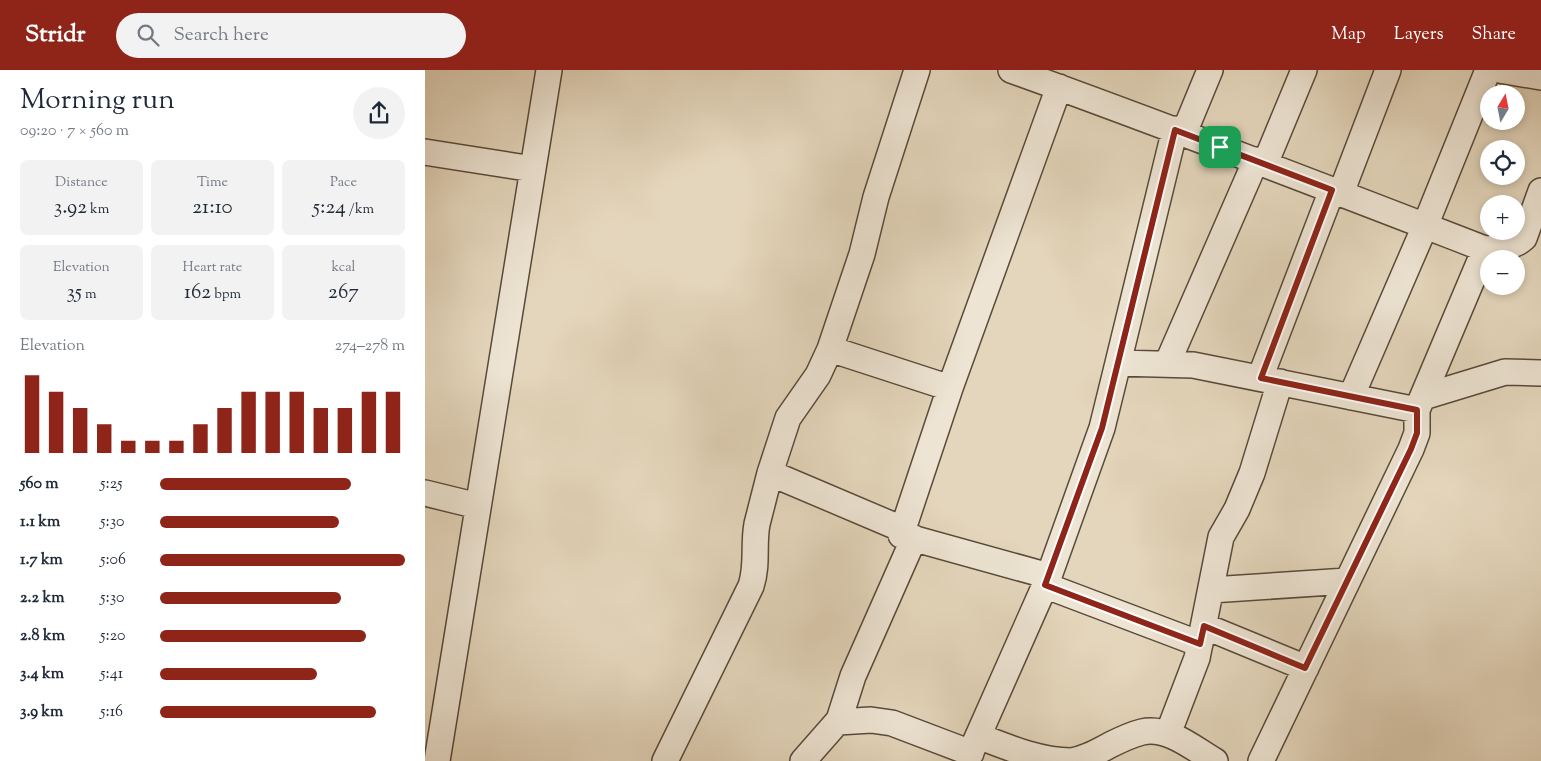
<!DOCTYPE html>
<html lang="en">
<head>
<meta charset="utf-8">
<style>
	body { margin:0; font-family:"Sorts Mill Goudy",serif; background:#f2f2f3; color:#1f2937; height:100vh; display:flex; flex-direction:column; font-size:19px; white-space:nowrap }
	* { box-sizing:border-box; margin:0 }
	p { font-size:16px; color:#747a83 }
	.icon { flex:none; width:28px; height:28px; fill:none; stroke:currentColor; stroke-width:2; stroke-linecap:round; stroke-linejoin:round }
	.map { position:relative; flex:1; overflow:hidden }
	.drawer { display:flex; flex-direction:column; background:#fff; width:425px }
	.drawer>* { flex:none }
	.needle { width:32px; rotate:10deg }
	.fabs { position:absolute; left:1055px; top:15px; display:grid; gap:10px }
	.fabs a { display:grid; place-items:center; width:45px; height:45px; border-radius:50%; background:#fff; box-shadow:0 2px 8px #0003; font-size:25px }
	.pin { position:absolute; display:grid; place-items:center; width:42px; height:42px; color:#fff; margin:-21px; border-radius:10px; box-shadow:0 2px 8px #0006 }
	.round { display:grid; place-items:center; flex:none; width:52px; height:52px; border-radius:26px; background:#f2f2f3 }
	.headline { display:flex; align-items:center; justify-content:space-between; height:85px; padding:0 20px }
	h1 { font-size:28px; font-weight:600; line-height:38px }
	.figures { display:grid; grid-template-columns:repeat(3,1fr); gap:8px; height:85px; padding:5px 20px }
	.figures div { display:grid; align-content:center; border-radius:8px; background:#f2f2f3; text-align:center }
	.figures b { font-size:21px; font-weight:600 }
	.figures small { font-size:14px; font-weight:400 }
	.figures p { font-size:14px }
	.chart { height:140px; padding:10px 20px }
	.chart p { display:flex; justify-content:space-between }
	.chart svg { width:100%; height:90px; margin-top:5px; stroke:#8f2418; stroke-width:6 }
	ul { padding:0 20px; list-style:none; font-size:16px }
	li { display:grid; grid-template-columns:80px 60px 1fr; align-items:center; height:38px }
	li i { height:12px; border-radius:6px; background:#8f2418 }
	header { display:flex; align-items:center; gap:30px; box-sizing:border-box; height:70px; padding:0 25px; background:#8f2418; color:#fff }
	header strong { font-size:24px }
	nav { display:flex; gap:28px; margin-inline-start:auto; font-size:18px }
	.search { width:350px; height:45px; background:#f2f2f3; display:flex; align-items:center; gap:12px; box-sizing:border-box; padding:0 18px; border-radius:28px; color:#747a83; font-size:19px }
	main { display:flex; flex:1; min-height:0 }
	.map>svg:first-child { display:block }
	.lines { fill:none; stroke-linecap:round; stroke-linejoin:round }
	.minor-casing { stroke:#594a3a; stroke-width:28 }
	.minor { stroke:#ede4d3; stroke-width:25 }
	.route-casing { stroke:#fff; stroke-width:10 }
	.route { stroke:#8f2418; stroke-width:6 }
</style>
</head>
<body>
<header>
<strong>Stridr</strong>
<div class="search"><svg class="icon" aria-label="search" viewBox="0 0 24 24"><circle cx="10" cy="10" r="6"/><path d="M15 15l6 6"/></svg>Search here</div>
<nav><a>Map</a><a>Layers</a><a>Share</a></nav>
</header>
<main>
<section class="drawer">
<div class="headline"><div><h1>Morning run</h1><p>09:20 · 7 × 560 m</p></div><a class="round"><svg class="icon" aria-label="share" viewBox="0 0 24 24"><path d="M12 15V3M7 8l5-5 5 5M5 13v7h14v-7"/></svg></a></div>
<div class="figures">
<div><p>Distance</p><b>3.92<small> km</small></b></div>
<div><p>Time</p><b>21:10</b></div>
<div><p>Pace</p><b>5:24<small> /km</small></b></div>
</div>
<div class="figures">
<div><p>Elevation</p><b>35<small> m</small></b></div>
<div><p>Heart rate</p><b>162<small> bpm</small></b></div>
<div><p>kcal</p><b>267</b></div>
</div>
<div class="chart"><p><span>Elevation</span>274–278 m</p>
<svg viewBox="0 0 160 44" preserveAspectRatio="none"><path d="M5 44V6M15 44V14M25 44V22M35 44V30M45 44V38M55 44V38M65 44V38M75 44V30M85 44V22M95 44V14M105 44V14M115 44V14M125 44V22M135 44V22M145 44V14M155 44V14"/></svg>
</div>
<ul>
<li><b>560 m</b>5:25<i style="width:78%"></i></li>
<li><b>1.1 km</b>5:30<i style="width:73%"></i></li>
<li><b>1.7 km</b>5:06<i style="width:100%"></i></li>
<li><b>2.2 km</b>5:30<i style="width:74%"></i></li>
<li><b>2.8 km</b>5:20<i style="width:84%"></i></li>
<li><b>3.4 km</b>5:41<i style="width:64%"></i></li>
<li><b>3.9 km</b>5:16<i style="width:88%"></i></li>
</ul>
</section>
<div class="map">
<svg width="1116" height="691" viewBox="0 0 1116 691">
	<rect width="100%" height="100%" fill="#e4d6bc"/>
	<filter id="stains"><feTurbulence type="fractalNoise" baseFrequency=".004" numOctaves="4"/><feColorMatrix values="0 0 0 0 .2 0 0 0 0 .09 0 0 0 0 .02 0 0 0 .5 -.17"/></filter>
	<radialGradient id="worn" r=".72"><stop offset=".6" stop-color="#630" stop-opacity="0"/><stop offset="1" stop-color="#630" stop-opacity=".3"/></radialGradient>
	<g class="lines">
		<defs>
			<path id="minor" d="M586 0C745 57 902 118 1060 179L992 340 768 295 693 293 677 358 624 506 476 465 525 318 634 17
				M1074 0 1116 7
				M759 63 785 0
				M0 82 108 99
				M840 94 879 0
				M916 123 963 0
				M1060 179C1074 178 1088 178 1099 168L1116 121
				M405 279 525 318
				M693 293 750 59
				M742 294 831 90
				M835 308 907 120
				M926 327 1000 156 1063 0
				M998 327 1080 302 1116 303
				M345 403 477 459
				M0 423 53 436
				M619 515 775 574
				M786 520 922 511
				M779 556 881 598
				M413 652 446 650 467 653 546 683
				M743 664 772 588 796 467 812 439 827 403 855 312
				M553 666C582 677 614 691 646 691 660 689 672 682 685 675 695 670 705 665 717 662 743 656 769 679 790 691
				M12 691 124 0
				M240 691 326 516C333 495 328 475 332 454L345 403 363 348 393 305 405 279 437 184 451 127 492 0
				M378 691 414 650 428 606 489 468
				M542 691 624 506
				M836 691 986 379 992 363V340"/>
		</defs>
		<use href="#minor" class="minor-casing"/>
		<use href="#minor" class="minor"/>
	</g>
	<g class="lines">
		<defs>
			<path id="route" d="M750 60 907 120 836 308 992 340V363L986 379 880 598 779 556 775 574 620 515 677 358Z"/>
		</defs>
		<use href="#route" class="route-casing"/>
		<use href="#route" class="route"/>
	</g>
	<rect width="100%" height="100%" filter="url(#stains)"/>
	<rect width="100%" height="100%" fill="url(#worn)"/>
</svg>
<div class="fabs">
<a><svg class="needle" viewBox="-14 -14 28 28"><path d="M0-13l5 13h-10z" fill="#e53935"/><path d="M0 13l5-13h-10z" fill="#747a83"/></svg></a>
<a><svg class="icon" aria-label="locate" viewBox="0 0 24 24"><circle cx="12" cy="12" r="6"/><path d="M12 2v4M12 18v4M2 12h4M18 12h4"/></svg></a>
<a>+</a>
<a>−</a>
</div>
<div class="pin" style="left:795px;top:77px;background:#1e9e55"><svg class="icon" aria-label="arrive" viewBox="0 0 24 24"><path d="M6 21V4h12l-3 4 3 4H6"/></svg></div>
</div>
</main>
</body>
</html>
